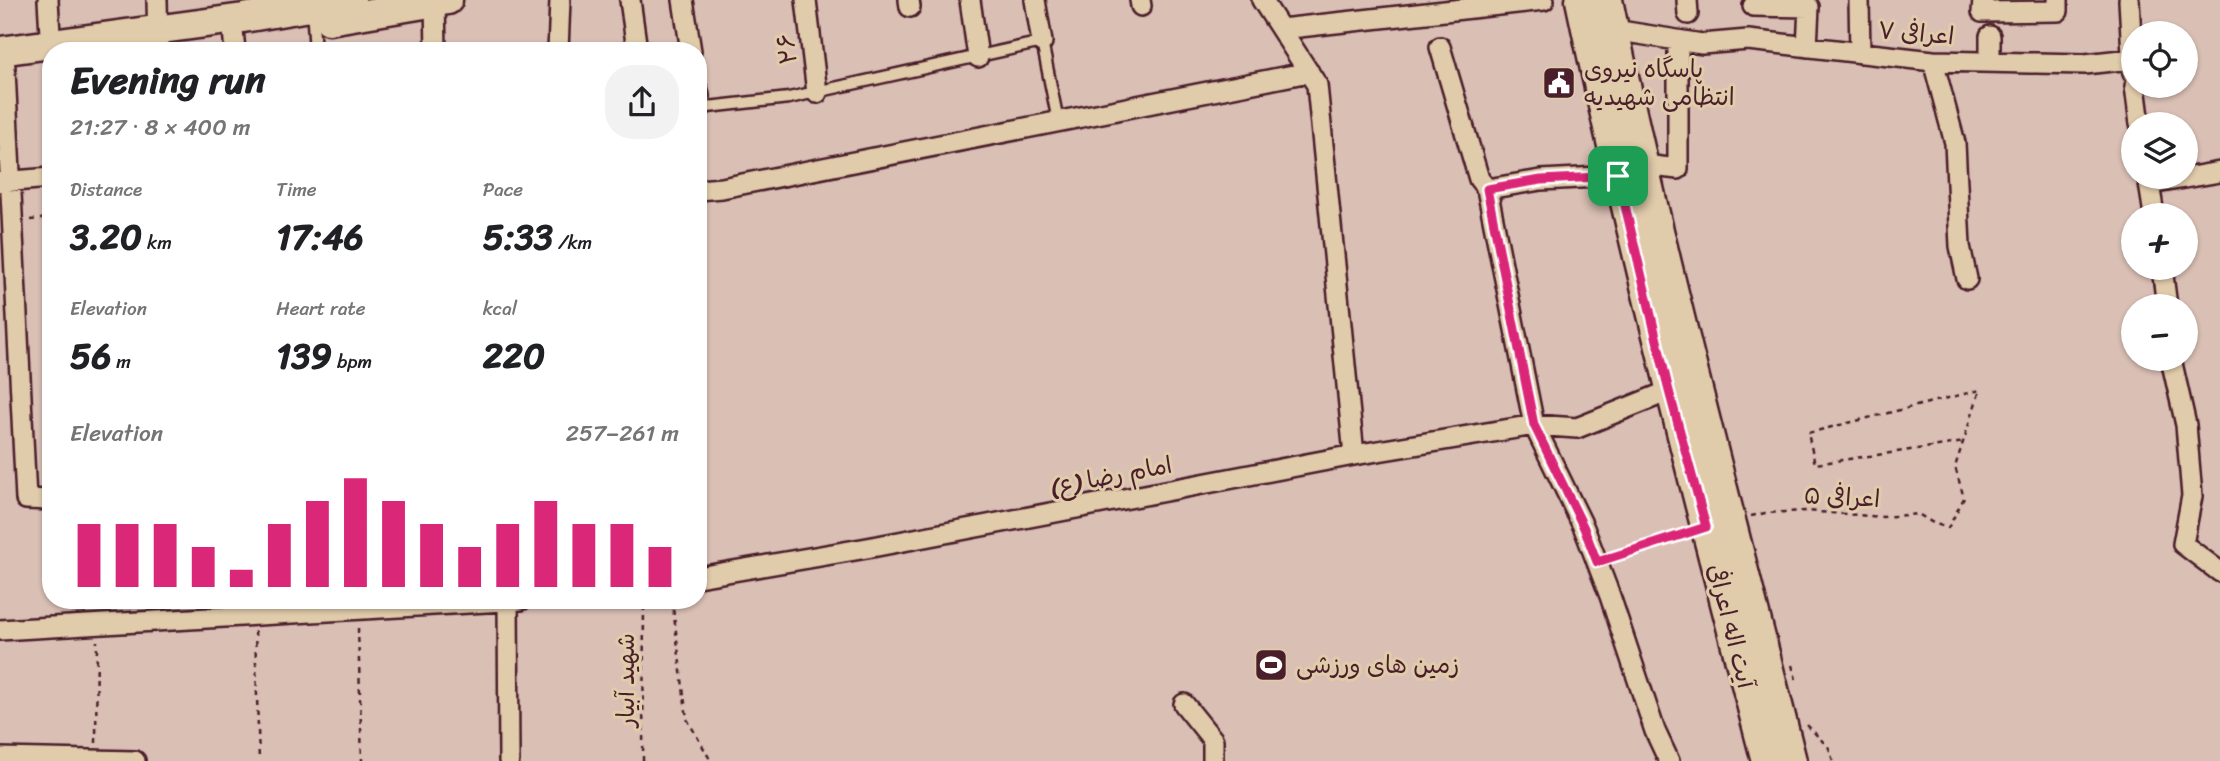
<!DOCTYPE html>
<html lang="en">
<head>
<meta charset="utf-8">
<style>
	body { margin:0; font-family:Sriracha,"Playpen Sans Arabic",sans-serif; background:#f2f2f2; color:#202124; height:100vh; display:flex; flex-direction:column; font-size:26px; white-space:nowrap }
	* { box-sizing:border-box; margin:0 }
	p { font-size:23px; color:#757577 }
	.icon { flex:none; width:38px; height:38px; fill:none; stroke:currentColor; stroke-width:2; stroke-linecap:round; stroke-linejoin:round }
	.map { position:relative; flex:1; overflow:hidden }
	.side { position:absolute; left:42px; top:42px; width:665px; height:567px; display:flex; flex-direction:column; background:#fff; border-radius:28px; box-shadow:0 2px 5px #0004 }
	.side>* { flex:none }
	.controls { position:absolute; left:2121px; top:21px; display:grid; gap:14px }
	.controls a { display:grid; place-items:center; width:77px; height:77px; border-radius:50%; background:#fff; box-shadow:0 2px 5px #0004; font-size:35px }
	.pin { position:absolute; display:grid; place-items:center; width:60px; height:60px; color:#fff; margin:-30px; border-radius:14px; box-shadow:0 4px 10px #0006 }
	.round { display:grid; place-items:center; flex:none; width:74px; height:74px; border-radius:28px; background:#f2f2f2 }
	.head { display:flex; align-items:center; justify-content:space-between; height:119px; padding:0 28px }
	h1 { font-size:38px; font-weight:800; line-height:52px }
	.stats { display:grid; grid-template-columns:repeat(3,1fr); gap:10px; height:119px; padding:7px 28px }
	.stats div { display:grid; align-content:center }
	.stats b { font-size:35px; font-weight:800 }
	.stats small { font-size:19px; font-weight:400 }
	.stats p { font-size:19px }
	.chart { height:196px; padding:14px 28px }
	.chart p { display:flex; justify-content:space-between }
	.chart svg { width:100%; height:126px; margin-top:7px; stroke:#db2777; stroke-width:6 }
	.map>svg:first-child { display:block }
	.lines { fill:none; stroke-linecap:round; stroke-linejoin:round }
	.service-casing { stroke:#4a1f2b; stroke-width:15 }
	.minor-casing { stroke:#4a1f2b; stroke-width:24 }
	.secondary-casing { stroke:#4a1f2b; stroke-width:33 }
	.path { stroke:#4a1f2b; stroke-width:2.5; stroke-dasharray:5 5; stroke-linecap:butt }
	.service { stroke:#e0cbaa; stroke-width:10 }
	.minor { stroke:#e0cbaa; stroke-width:19 }
	.secondary { stroke:#e0cbaa; stroke-width:28 }
	.route-casing { stroke:#fff; stroke-width:14 }
	.route { stroke:#db2777; stroke-width:9 }
	.labels { text-anchor:middle; stroke-width:6; stroke-linejoin:round; paint-order:stroke }
	.street-label { font-size:24px; fill:#4a1f2b; stroke:#e0cbaa }
	.poi-label { font-size:24px; fill:#4a1f2b; stroke:#e0cbaa; text-anchor:start }
</style>
</head>
<body>
<div class="map">
<svg width="2220" height="761" viewBox="0 0 2220 761">
	<rect width="100%" height="100%" fill="#d9bfb4"/>
	<filter id="ink" filterUnits="userSpaceOnUse"><feTurbulence type="fractalNoise" baseFrequency=".0143" numOctaves="2"/><feDisplacementMap in="SourceGraphic" scale="14" xChannelSelector="R" yChannelSelector="G"/><feConvolveMatrix kernelMatrix="1 2 1 2 8 2 1 2 1" color-interpolation-filters="sRGB"/></filter>
	<g filter="url(#ink)">
		<g class="lines">
			<defs>
				<path id="service" d="M313 23 315 51
					M699 108 789 98 1042 42 1058 121"/>
				<path id="minor" d="M48 0 51 51
					M157 0 158 46
					M433 0 435 2 436 51
					M630 0 637 50
					M683 0 691 51
					M806 0 817 93
					M909 0 910 7
					M970 0 978 57
					M1035 0 1042 42
					M1140 0 1141 6
					M1262 0 1317 85 1354 455
					M1687 0 1688 14
					M1859 0 1860 53
					M1983 0 1982 12 2058 11V0
					M2129 0 2133 73
					M1753 6 1809 7 1807 47
					M232 19 235 51
					M1281 29 1544 0
					M1614 30 1702 44 1748 40 1933 61 2085 64 2131 59
					M1440 47 1479 179 1487 189 1534 425 1584 528 1610 596 1655 731 1669 761
					M4 50 26 499 51 500
					M558 51 560 0
					M1933 61 1955 143 1960 246 1967 279
					M1990 62V36
					M2135 86 2140 124
					M698 91 701 107
					M1644 165 1678 169V41
					M2148 177 2154 215
					M1 182 51 178
					M2150 184 2220 172
					M1487 189 1541 180 1618 176
					M698 190 722 188 1309 72
					M2162 268 2167 306
					M2171 359 2186 425 2192 496 2183 544 2220 572
					M698 577 867 548 1354 455 1534 425 1577 428 1669 391
					M508 602 509 761
					M0 630 521 600
					M1184 704 1213 740V761
					M0 758 135 761"/>
				<path id="secondary" d="M1580 0C1634 256 1700 508 1766 761
					M1608 0C1660 256 1729 508 1792 761
					M329 20 448 0
					M0 51 243 18 351 0"/>
			</defs>
			<use href="#service" class="service-casing"/>
			<use href="#minor" class="minor-casing"/>
			<use href="#secondary" class="secondary-casing"/>
			<path class="path" d="M30 220 51 218
				M1751 516 1765 513 1806 511 1883 517 1918 514 1933 523 1948 528 1964 498 1955 467 1980 390 1808 433 1815 464 1965 442
				M1613 557 1684 534
				M672 600 687 719 711 761
				M358 628 362 761
				M255 631 259 761
				M1792 665 1796 679
				M1807 725 1829 748 1833 761
				M96 743 97 641
				M643 761 644 600"/>
			<use href="#service" class="service"/>
			<use href="#minor" class="minor"/>
			<use href="#secondary" class="secondary"/>
		</g>
	</g>
	<g class="lines" filter="url(#ink)">
		<defs>
			<path id="route" d="M1618 176 1669 391 1706 527 1597 562 1584 528 1534 425 1487 189 1541 180Z"/>
		</defs>
		<use href="#route" class="route-casing"/>
		<use href="#route" class="route"/>
	</g>
	<defs>
		<symbol id="civic-square" viewBox="-11 -11 22 22"><rect x="-9" y="-9" width="18" height="18" rx="4" fill="#4a1f2b" stroke="#e0cbaa"/><path d="M-.6-6.5H3V-4.5H.6V-3L4-1V1h2V6H-6V1h2V-1L-.6-3ZM-1.2 2.5V6h2.4V2.5Z" fill="#fff"/></symbol>
		<symbol id="stadium-square" viewBox="-11 -11 22 22"><rect x="-9" y="-9" width="18" height="18" rx="4" fill="#4a1f2b" stroke="#e0cbaa"/><path d="M0-5a6.5 5 0 1 0 0 10a6.5 5 0 1 0 0-10ZM-3.5-1.8h7v3.6h-7Z" fill="#fff"/></symbol>
	</defs>
	<g fill-rule="evenodd">
		<use href="#civic-square" x="1540" y="64" width="38" height="38"/>
		<use href="#stadium-square" x="1252" y="646" width="38" height="38"/>
	</g>
	<g class="labels">
		<g class="street-label">
			<text transform="translate(1916 33) rotate(5)" y="8">اعرافی ۷</text>
			<text transform="translate(787 49) rotate(-97)" y="8">۲۶</text>
			<text transform="translate(1111 476) rotate(-11)" y="8">امام رضا (ع)</text>
			<text transform="translate(1842 497) rotate(3)" y="8">اعرافی ۵</text>
			<text transform="translate(1731 626) rotate(76)" y="8">آیت اله اعرافی</text>
			<text transform="translate(626 680) rotate(-90)" y="8">شهید آبیار</text>
		</g>
		<g class="poi-label">
			<text x="1584" y="77">پاسگاه نیروی<tspan x="1584" dy="28">انتظامی شهیدیه</tspan></text>
			<text x="1296" y="673">زمین های ورزشی</text>
		</g>
	</g>
</svg>
<div class="controls">
<a><svg class="icon" aria-label="locate" viewBox="0 0 24 24"><circle cx="12" cy="12" r="6"/><path d="M12 2v4M12 18v4M2 12h4M18 12h4"/></svg></a>
<a><svg class="icon" aria-label="layers" viewBox="0 0 24 24"><path d="M12 4l9 5-9 5-9-5zM3 14l9 5 9-5"/></svg></a>
<a>+</a>
<a>−</a>
</div>
<div class="pin" style="left:1618px;top:176px;background:#1e9e55"><svg class="icon" aria-label="arrive" viewBox="0 0 24 24"><path d="M6 21V4h12l-3 4 3 4H6"/></svg></div>
<section class="side">
<div class="head"><div><h1>Evening run</h1><p>21:27 · 8 × 400 m</p></div><a class="round"><svg class="icon" aria-label="share" viewBox="0 0 24 24"><path d="M12 15V3M7 8l5-5 5 5M5 13v7h14v-7"/></svg></a></div>
<div class="stats">
<div><p>Distance</p><b>3.20<small> km</small></b></div>
<div><p>Time</p><b>17:46</b></div>
<div><p>Pace</p><b>5:33<small> /km</small></b></div>
</div>
<div class="stats">
<div><p>Elevation</p><b>56<small> m</small></b></div>
<div><p>Heart rate</p><b>139<small> bpm</small></b></div>
<div><p>kcal</p><b>220</b></div>
</div>
<div class="chart"><p><span>Elevation</span>257–261 m</p>
<svg viewBox="0 0 160 44" preserveAspectRatio="none"><path d="M5 44V22M15 44V22M25 44V22M35 44V30M45 44V38M55 44V22M65 44V14M75 44V6M85 44V14M95 44V22M105 44V30M115 44V22M125 44V14M135 44V22M145 44V22M155 44V30"/></svg>
</div>
</section>
</div>
</body>
</html>
